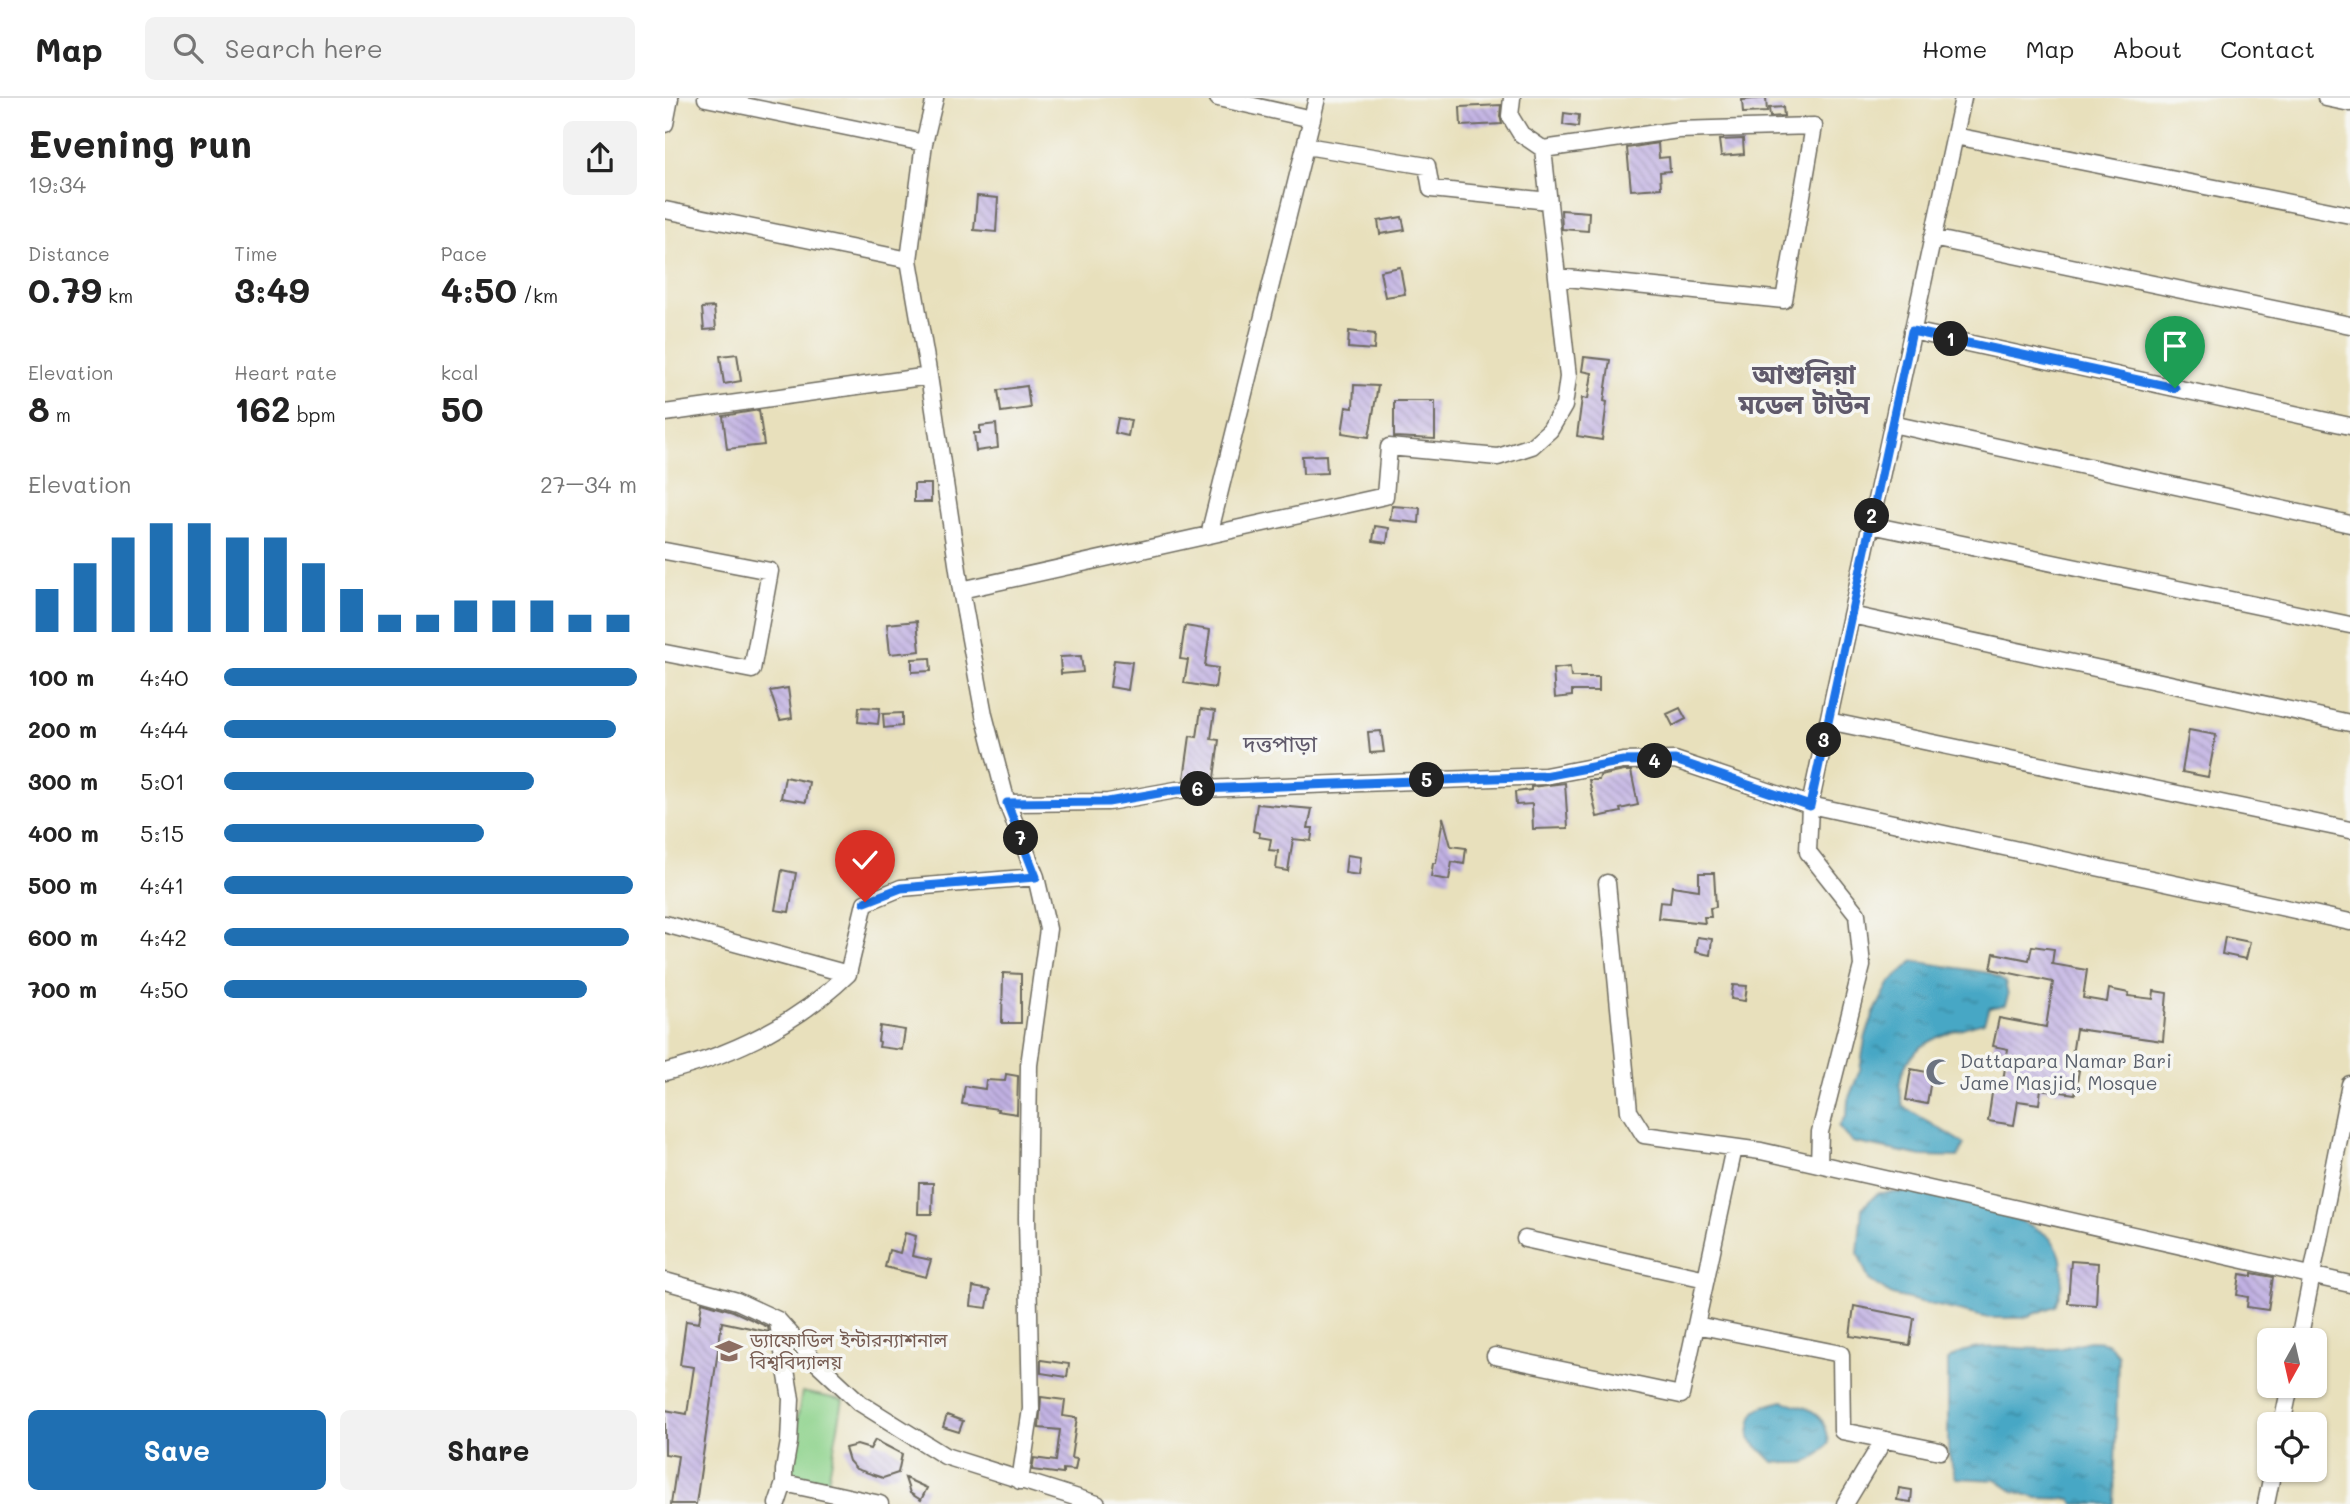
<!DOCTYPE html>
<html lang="en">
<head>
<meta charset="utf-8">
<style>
	body { margin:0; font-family:Mali,"Noto Sans Bengali",sans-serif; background:#f2f2f2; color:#222; height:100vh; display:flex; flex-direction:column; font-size:26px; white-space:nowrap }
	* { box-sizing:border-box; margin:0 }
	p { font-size:23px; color:#767676 }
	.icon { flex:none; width:38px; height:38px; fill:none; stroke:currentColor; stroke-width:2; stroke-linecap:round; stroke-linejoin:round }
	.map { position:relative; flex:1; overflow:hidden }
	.sheet { display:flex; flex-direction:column; background:#fff; width:665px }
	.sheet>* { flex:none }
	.needle { width:46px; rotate:188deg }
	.tools { position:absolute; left:1592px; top:1230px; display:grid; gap:14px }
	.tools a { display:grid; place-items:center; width:70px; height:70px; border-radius:10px; background:#fff; box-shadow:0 2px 5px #0004; font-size:35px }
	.pin { position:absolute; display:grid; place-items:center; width:60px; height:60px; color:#fff; margin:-72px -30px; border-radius:50% 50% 50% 0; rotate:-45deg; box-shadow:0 0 7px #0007 }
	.pin .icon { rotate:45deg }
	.km { position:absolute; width:35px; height:35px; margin:-18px; border-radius:50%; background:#222; color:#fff; font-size:19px; line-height:35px; text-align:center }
	.round { display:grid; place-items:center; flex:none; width:74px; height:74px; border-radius:10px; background:#f2f2f2 }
	.overview { display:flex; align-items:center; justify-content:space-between; height:119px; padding:0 28px }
	h1 { font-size:38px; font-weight:700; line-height:52px }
	.metrics { display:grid; grid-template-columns:repeat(3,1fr); gap:10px; height:119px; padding:7px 28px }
	.metrics div { display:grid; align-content:center }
	.metrics b { font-size:35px; font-weight:700 }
	.metrics small { font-size:19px; font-weight:400 }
	.metrics p { font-size:19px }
	.chart { height:196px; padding:14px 28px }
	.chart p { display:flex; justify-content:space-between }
	.chart svg { width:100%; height:126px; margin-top:7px; stroke:#1f6fb2; stroke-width:6 }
	.action { display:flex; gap:14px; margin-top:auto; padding:14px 28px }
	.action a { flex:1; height:80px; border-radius:10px; background:#1f6fb2; color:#fff; font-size:28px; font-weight:700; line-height:80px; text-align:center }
	.action a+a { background:#f2f2f2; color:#222 }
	ul { padding:0 28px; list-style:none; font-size:23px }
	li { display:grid; grid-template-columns:112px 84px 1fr; align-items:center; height:52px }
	li i { height:18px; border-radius:9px; background:#1f6fb2 }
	header { display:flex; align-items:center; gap:42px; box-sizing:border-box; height:98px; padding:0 35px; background:#fff; border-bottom:2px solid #e0e0e0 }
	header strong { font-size:33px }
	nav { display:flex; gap:38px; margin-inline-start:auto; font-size:24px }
	.search { width:490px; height:63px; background:#f2f2f2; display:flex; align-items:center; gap:18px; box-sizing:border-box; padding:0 24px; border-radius:10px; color:#767676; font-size:26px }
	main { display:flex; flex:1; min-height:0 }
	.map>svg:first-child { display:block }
	.green { fill:#8ed38c; stroke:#5c7f5c; stroke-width:2 }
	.water { fill:url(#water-ripples); stroke:#386978; stroke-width:2 }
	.building { fill:url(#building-back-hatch) }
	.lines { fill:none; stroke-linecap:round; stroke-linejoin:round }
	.minor-casing { stroke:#6d6a5e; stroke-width:19 }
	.minor { stroke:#fff; stroke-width:16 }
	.route-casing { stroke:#fff; stroke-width:14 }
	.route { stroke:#1a73e8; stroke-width:9 }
	.labels { text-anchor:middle; stroke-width:7; stroke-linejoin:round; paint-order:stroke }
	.worship-label { font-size:19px; fill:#5b616d; stroke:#f6f6f2; text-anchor:start }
	.education-label { font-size:19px; fill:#785e54; stroke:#f6f6f2; text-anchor:start }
	.quarter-label { font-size:23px; fill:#605a6b; stroke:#f6f6f2 }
	.district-label { font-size:26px; font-weight:bold; fill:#605a6b; stroke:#f6f6f2 }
</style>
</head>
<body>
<header>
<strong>Map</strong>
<div class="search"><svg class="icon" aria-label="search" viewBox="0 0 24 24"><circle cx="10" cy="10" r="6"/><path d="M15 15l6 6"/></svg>Search here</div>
<nav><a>Home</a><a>Map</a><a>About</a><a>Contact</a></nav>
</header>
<main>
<section class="sheet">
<div class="overview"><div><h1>Evening run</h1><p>19:34</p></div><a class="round"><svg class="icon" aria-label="share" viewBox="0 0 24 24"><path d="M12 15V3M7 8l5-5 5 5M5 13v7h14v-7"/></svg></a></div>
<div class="metrics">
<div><p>Distance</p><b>0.79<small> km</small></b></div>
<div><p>Time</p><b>3:49</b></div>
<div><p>Pace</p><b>4:50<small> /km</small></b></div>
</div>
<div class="metrics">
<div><p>Elevation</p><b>8<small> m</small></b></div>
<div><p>Heart rate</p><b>162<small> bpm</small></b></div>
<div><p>kcal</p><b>50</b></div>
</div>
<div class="chart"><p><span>Elevation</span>27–34 m</p>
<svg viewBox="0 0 160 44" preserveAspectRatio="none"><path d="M5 44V29M15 44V20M25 44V11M35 44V6M45 44V6M55 44V11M65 44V11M75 44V20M85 44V29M95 44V38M105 44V38M115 44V33M125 44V33M135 44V33M145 44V38M155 44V38"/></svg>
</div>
<ul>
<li><b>100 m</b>4:40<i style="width:100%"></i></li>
<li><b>200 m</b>4:44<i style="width:95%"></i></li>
<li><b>300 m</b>5:01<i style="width:75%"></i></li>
<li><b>400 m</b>5:15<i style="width:63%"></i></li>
<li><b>500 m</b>4:41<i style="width:99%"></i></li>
<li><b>600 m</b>4:42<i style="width:98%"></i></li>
<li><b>700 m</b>4:50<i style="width:88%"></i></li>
</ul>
<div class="action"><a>Save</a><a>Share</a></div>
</section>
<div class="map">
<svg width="1685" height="1406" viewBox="0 0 1685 1406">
	<defs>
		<pattern id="water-ripples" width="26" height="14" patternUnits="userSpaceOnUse" patternTransform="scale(1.75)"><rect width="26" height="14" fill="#46a7c5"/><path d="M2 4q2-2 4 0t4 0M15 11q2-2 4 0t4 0" fill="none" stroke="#3b88a0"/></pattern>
		<pattern id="building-back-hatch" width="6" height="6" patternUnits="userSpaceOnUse" patternTransform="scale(1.75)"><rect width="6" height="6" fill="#c1b1e3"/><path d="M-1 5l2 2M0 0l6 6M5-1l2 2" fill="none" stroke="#9d90b8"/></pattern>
	</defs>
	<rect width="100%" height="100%" fill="#f6f6f2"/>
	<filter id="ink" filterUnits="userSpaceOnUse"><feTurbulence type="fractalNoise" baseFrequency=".0143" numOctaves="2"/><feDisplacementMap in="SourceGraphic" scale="14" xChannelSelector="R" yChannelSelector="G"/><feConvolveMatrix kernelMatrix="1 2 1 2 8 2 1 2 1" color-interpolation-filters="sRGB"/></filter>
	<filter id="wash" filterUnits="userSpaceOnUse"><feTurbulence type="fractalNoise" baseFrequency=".00686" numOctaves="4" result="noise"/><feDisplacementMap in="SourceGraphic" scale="28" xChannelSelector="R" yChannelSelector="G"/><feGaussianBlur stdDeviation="1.57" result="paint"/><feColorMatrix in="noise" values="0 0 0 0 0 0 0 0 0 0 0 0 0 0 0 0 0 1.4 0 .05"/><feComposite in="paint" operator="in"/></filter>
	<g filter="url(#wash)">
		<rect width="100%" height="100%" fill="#e8e0bc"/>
		<path class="green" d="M137 1294 178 1302 163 1383 123 1376Z"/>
		<path class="water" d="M1248 863 1324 875 1340 884 1343 898 1340 907 1324 910 1319 924C1286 933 1239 944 1235 986 1234 993 1237 1002 1238 1008L1299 1046 1293 1059 1257 1058 1187 1044 1174 1029 1182 1017 1183 1002 1195 972 1200 941 1209 915 1224 886Z
			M1252 1094C1283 1100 1371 1119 1389 1145 1402 1163 1398 1189 1390 1208L1358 1220H1323L1227 1197 1204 1182 1193 1155 1197 1110 1213 1095Z
			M1424 1243C1440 1243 1445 1244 1453 1258L1449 1406H1409L1406 1401 1372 1400 1348 1393 1331 1382 1291 1380 1283 1354V1262C1310 1239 1365 1255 1397 1250 1406 1248 1415 1245 1424 1243Z
			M1118 1303C1146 1311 1160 1313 1164 1345 1146 1369 1137 1366 1108 1364L1084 1340C1085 1310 1091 1310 1118 1303Z"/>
		<g id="blocks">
			<path class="building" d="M1101 0 1102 14 1078 15 1077 2Z
				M836 7 835 18 837 26 796 28 795 9Z
				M1118 9 1119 18 1105 19 1104 10Z
				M899 15 914 17 913 29 898 27Z
				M1078 41 1079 56 1056 58 1054 42Z
				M993 45 994 60 1004 59 1005 73 995 74 996 90 966 92 962 50Z
				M312 98 333 100 331 134 309 132Z
				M896 112 924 114 923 133 897 131Z
				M737 119 740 132 715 136 713 123Z
				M735 169 740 196 720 199 715 173Z
				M49 209 51 231 39 232 37 210Z
				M684 233 710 236 709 252 683 250Z
				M72 256 76 283 59 286 55 258Z
				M919 259 945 262 939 303 942 304 937 342 912 338 917 300 923 301 927 275 917 273Z
				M689 287 713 288 704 339 677 335 681 309 688 310Z
				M362 288 365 310 336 314 333 292Z
				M729 303H770V341L729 339Z
				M94 312 99 347 62 351 58 318Z
				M453 320 466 322 463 338 450 335Z
				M331 326 333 350 311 353 309 335H315V328Z
				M661 357 662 375 638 376 637 358Z
				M249 386H266V404H249Z
				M727 408 755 410 754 425 725 422Z
				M710 428 724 430 722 445 708 443Z
				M252 523 255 553 225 556 222 526Z
				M520 528 545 532 540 568 553 570 550 590 519 585 523 562 515 561Z
				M416 558 418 574 396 576 395 559Z
				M265 560 266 573 247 574V561Z
				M449 562 467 564 463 592 445 589Z
				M905 569 906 579H934V593H907V598L890 600 888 571Z
				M123 590 127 620 115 622 105 593Z
				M194 609 215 610 213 626 193 624Z
				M1015 610 1021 621 1008 628 1002 616Z
				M536 611 550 613 546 641 554 642 549 680 519 681 525 638 532 639Z
				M237 615V628L219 630 218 616Z
				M1524 632 1551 637 1543 679 1517 674Z
				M716 633 719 654 705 655 703 634Z
				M959 673H966L973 707 955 711 956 714 932 719 924 682H934L935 678Z
				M120 679 144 684 141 704 116 700Z
				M900 685 903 730 868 731 867 706 851 707 850 694 866 692V689Z
				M592 706 647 711 643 730H648L646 743 628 741 623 773 611 771 613 753 604 752 606 741 594 739 595 735 588 733Z
				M778 719 786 748 801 750 799 766 787 764 784 782 766 779 768 765H771Z
				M682 757 696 759 694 777 680 775Z
				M117 772 131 775 124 814 110 812Z
				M1034 775H1049L1051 809 1045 810 1046 819H1039L1040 825 993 820 995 804 1005 805 1007 788 1034 792Z
				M1032 839 1047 841 1045 857 1030 854Z
				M1560 839 1585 844 1581 861 1557 856Z
				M1367 848 1389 851 1387 866 1422 872 1418 900 1442 904 1444 891 1464 895 1463 898 1488 901 1489 893 1502 895 1498 943 1411 931 1405 970 1414 972 1410 996 1376 991 1374 1006 1353 1003 1349 1027 1323 1023 1328 988 1337 989 1343 951 1328 948 1334 920 1381 929 1388 884 1326 871 1329 855 1364 862Z
				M338 875 356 876V925H337Z
				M1068 887 1082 888 1080 903 1066 901Z
				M215 928 240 932 237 952 214 949 215 944 213 943Z
				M1246 971 1267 975 1262 1006 1241 1002Z
				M341 976 353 978 352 1016 332 1013 333 1011 297 1006 300 988 320 991 321 982 340 983Z
				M254 1085H268L267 1116H253Z
				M240 1135 251 1138 247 1158 266 1162 261 1179 220 1169 224 1152 235 1155Z
				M1406 1163 1433 1165 1431 1207 1403 1205Z
				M1587 1175 1608 1179 1603 1212 1582 1209 1583 1199 1572 1197 1575 1176 1587 1178Z
				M308 1189 325 1192 322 1210 306 1208Z
				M37 1204 68 1213 103 1229 104 1234 57 1224 31 1406H6L13 1358 0 1356V1312L22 1316 29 1269 15 1267 21 1223 34 1225Z
				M1189 1208 1249 1220 1245 1247 1185 1238Z
				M376 1262 404 1266 402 1279 376 1275Z
				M376 1299 400 1302 398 1318 412 1320 406 1360 412 1361 410 1372 398 1371V1376L367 1372 369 1360 391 1363 395 1332 374 1330Z
				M282 1317 298 1323 294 1334 278 1329Z
				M210 1342 237 1356 233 1375 218 1380 191 1371 184 1363 180 1350 192 1347 205 1351Z
				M240 1380 262 1390 256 1402 245 1395Z
				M1234 1390 1247 1392 1246 1404 1232 1402Z"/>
		</g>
	</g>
	<g filter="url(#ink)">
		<use href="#blocks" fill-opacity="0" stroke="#6d6a5e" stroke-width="2"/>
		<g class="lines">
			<defs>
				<path id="minor" d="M41 0 259 45
					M553 0 647 21
					M1661 0 1685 5
					M0 26 5 0
					M1290 38 1685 117
					M641 48 762 68 766 91 884 103
					M878 51 1013 32 1149 28 1119 202 892 179
					M0 112 244 162
					M1267 140 1685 227
					M1247 233 1685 328
					M264 278 296 492 319 617 342 705 371 779 383 831 364 967 362 1120 366 1311 355 1383
					M0 315 264 278 244 162 259 45 270 0
					M1227 326 1685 426
					M1206 427 1685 527
					M544 437 652 0
					M0 453 105 473 87 572 0 555
					M296 492 720 398 724 349 833 359 867 348 885 332 899 308 903 279 878 51 856 36 845 18 847 0
					M1186 517 1685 625
					M1163 623 1685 732
					M342 705 443 704 511 692 880 678 958 663 1010 662 1145 707 1685 824
					M942 785 964 1013 979 1037 1096 1053 1685 1186
					M0 826 183 876 200 805 236 790 371 779
					M0 974C68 957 132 925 183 876
					M1154 1066 1155 1034 1197 868 1192 816 1143 754 1145 707 1298 0
					M860 1141 1041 1181
					M0 1183 72 1203 113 1222 148 1261 195 1305 280 1358 432 1406
					M1031 1227 1176 1256 1177 1333 1275 1353
					M1634 1242 1685 986
					M830 1258 1016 1297 1069 1050
					M1617 1326 1625 1288
					M119 1385 215 1406
					M112 1406 119 1385V1372L124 1344 126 1301 113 1225
					M1180 1406 1218 1343
					M1601 1406 1608 1372"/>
			</defs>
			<use href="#minor" class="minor-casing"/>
			<use href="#minor" class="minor"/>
		</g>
	</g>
	<g class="lines" filter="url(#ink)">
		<defs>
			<path id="route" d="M200 804 236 790 371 779 342 705 443 704 511 692 880 678 958 663 1010 662 1145 708 1247 233 1510 290"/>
		</defs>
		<use href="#route" class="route-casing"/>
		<use href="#route" class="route"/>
	</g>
	<defs>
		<symbol id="mosque-bare" viewBox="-9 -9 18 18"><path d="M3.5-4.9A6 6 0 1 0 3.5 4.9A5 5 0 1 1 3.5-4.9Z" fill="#6b7280" stroke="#f6f6f2" stroke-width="2.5" paint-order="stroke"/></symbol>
		<symbol id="university-bare" viewBox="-9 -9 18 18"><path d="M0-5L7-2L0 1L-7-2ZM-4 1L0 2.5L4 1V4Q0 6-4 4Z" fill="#8d6e63" stroke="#f6f6f2" stroke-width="2.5" paint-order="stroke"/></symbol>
	</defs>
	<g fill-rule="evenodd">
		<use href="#mosque-bare" x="1255" y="955" width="38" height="38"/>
		<use href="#university-bare" x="45" y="1234" width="38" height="38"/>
	</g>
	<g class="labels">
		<g class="worship-label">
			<text x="1295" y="970">Dattapara Namar Bari<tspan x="1295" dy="22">Jame Masjid, Mosque</tspan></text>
		</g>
		<g class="education-label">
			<text x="85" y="1249">ড্যাফোডিল ইন্টারন্যাশনাল<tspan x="85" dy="22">বিশ্ববিদ্যালয়</tspan></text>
		</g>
		<g class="quarter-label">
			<text x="615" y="654">দত্তপাড়া</text>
		</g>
		<g class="district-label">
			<text x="1139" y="286">আশুলিয়া<tspan x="1139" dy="30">মডেল টাউন</tspan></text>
		</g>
	</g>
</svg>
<div class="tools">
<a><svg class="needle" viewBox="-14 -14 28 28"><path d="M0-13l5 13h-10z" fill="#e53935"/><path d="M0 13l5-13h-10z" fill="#767676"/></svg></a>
<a><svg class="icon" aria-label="locate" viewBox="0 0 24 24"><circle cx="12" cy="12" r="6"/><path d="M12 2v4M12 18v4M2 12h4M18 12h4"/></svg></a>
</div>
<div class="pin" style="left:1510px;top:290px;background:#1e9e55"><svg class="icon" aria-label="arrive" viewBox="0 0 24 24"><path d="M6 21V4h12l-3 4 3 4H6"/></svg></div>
<div class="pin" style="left:200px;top:804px;background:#d93025"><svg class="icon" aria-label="check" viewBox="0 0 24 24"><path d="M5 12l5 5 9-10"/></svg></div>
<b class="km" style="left:1286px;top:241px">1</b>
<b class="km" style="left:1207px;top:418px">2</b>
<b class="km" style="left:1159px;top:642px">3</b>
<b class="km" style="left:990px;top:663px">4</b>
<b class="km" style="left:762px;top:682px">5</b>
<b class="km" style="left:533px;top:691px">6</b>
<b class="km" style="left:356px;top:740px">7</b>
</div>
</main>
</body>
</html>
